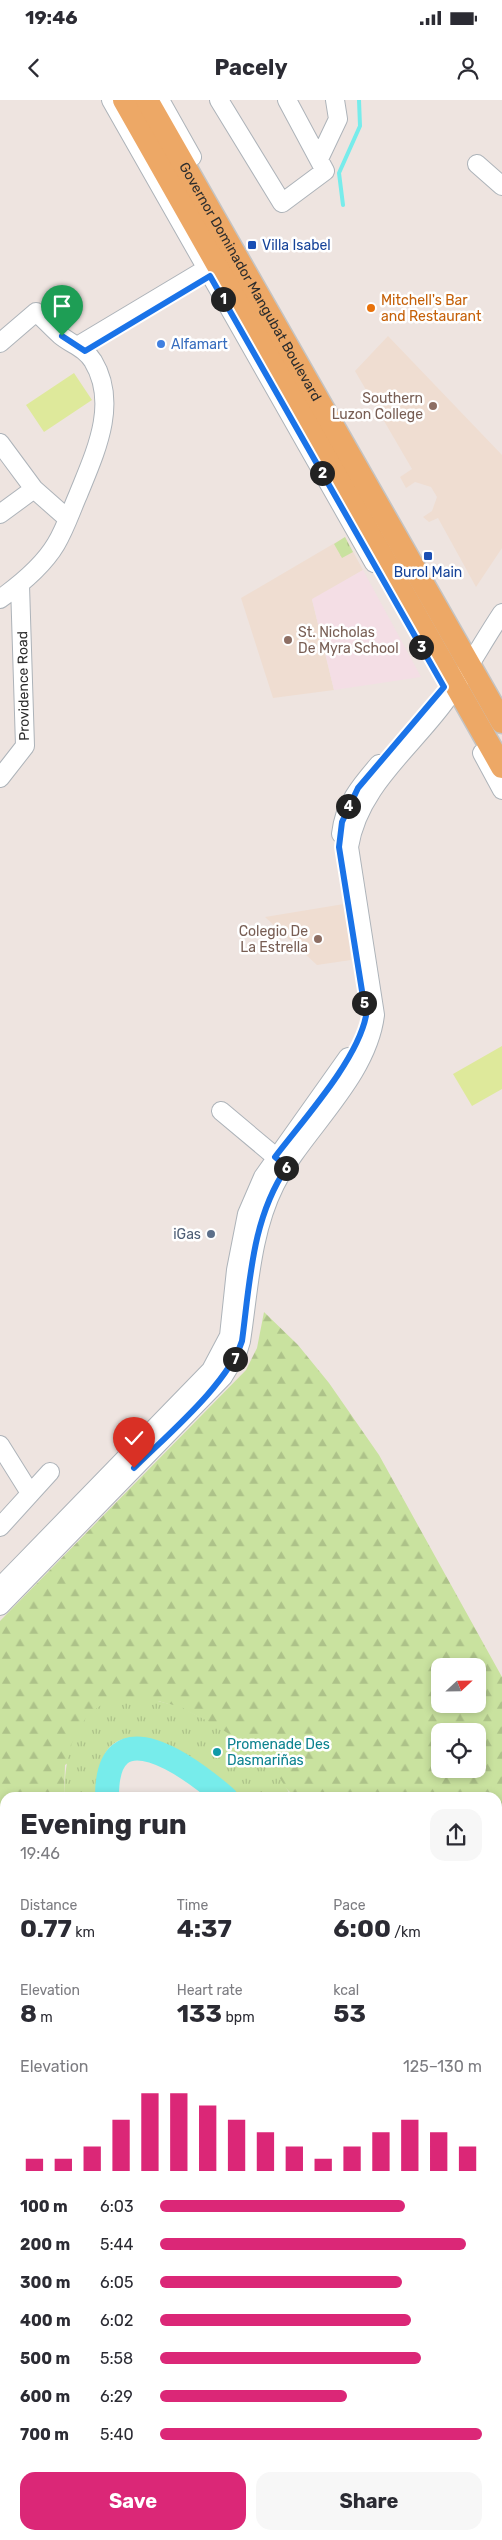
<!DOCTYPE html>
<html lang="en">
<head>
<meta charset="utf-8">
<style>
	body { margin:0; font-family:Rubik,sans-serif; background:#f7f7f7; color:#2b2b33; height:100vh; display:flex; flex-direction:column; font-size:19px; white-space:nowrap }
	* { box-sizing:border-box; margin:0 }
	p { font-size:16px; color:#7c7c81 }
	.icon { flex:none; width:28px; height:28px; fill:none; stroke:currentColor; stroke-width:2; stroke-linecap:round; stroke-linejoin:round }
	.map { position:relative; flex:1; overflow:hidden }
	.side { position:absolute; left:0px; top:1692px; width:502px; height:748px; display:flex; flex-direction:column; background:#fff; border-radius:15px 15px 0 0; box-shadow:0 2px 8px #0003 }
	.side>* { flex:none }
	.needle { width:32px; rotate:68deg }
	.controls { position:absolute; left:431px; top:1558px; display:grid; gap:10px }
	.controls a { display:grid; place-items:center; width:55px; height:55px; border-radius:10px; background:#fff; box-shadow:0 2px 8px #0003; font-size:25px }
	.pin { position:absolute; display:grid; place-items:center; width:42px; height:42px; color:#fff; margin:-51px -21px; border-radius:50% 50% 50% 0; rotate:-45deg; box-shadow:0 0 5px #0007 }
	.pin .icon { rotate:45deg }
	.km { position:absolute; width:25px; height:25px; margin:-12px; border-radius:50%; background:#222; color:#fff; font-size:14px; line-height:25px; text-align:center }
	.round { display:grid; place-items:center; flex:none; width:52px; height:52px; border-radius:15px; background:#f7f7f7 }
	.headline { display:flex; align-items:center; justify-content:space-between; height:85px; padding:0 20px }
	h1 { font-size:28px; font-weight:700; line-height:38px }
	.stats { display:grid; grid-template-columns:repeat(3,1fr); gap:8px; height:85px; padding:5px 20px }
	.stats div { display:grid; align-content:center }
	.stats b { font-size:25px; font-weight:700 }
	.stats small { font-size:14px; font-weight:400 }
	.stats p { font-size:14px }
	.chart { height:140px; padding:10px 20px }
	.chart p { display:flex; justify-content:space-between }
	.chart svg { width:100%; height:90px; margin-top:5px; stroke:#db2777; stroke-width:6 }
	.cta { display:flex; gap:10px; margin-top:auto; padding:10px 20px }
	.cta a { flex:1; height:58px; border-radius:15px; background:#db2777; color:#fff; font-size:20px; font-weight:700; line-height:58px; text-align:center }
	.cta a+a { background:#f7f7f7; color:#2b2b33 }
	ul { padding:0 20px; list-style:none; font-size:16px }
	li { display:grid; grid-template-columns:80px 60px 1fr; align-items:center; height:38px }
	li i { height:12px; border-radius:6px; background:#db2777 }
	.status { display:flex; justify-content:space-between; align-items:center; height:35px; padding:0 25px; background:#fff; direction:ltr }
	.status svg { height:14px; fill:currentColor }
	header { display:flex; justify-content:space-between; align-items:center; height:65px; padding:0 20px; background:#fff; font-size:22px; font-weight:700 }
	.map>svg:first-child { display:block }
	.education { fill:#efddd1 }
	.medical { fill:#f4dee5 }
	.forest { fill:url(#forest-firs); fill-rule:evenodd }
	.park { fill:url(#park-tufts) }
	.pitch { fill:#dee99b }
	.water { fill:url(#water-ripples) }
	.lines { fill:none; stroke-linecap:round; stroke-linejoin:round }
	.stream { stroke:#77eceb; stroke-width:4 }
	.river { stroke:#77eceb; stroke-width:24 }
	.minor-casing { stroke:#adb3b9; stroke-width:20 }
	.major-casing { stroke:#c4c4c4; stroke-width:25 }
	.minor { stroke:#fff; stroke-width:18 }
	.major { stroke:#eda866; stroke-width:22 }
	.route-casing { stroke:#fff; stroke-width:10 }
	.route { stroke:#1a73e8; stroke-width:6 }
	.transit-dot { fill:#1a4fb4; stroke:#fff; stroke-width:2 }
	.food-dot { fill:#e8710a; stroke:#fff; stroke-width:2 }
	.shop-dot { fill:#3f7fe0; stroke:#fff; stroke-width:2 }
	.education-dot { fill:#8d6e63; stroke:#fff; stroke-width:2 }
	.service-dot { fill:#5c6f8a; stroke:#fff; stroke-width:2 }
	.culture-dot { fill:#0f9aa8; stroke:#fff; stroke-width:2 }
	.labels { text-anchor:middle; stroke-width:5; stroke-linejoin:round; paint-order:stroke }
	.transit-label { font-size:14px; fill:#164399; stroke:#fff; text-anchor:start }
	.street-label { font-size:14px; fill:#2d2d2d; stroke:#fff }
	.food-label { font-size:14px; fill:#c56008; stroke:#fff; text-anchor:start }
	.shop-label { font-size:14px; fill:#366cbe; stroke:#fff; text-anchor:start }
	.education-label { font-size:14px; fill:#785e54; stroke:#fff; text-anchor:end }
	.service-label { font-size:14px; fill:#4e5e75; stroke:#fff; text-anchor:end }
	.culture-label { font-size:14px; fill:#0d838f; stroke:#fff; text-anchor:start }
</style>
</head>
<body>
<div class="status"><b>19:46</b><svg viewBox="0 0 49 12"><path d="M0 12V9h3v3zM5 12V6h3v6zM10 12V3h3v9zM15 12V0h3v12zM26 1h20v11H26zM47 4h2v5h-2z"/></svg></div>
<header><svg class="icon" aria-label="back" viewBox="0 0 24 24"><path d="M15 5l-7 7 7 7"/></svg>Pacely<svg class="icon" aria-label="person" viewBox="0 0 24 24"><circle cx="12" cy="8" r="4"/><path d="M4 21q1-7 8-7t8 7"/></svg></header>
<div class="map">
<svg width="502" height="2440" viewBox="0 0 502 2440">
	<defs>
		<pattern id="forest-firs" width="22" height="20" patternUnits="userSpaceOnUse" patternTransform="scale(1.25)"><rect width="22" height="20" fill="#c9e29f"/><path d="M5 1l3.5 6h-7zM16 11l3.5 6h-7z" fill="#adc289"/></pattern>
		<pattern id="park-tufts" width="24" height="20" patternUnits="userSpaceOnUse" patternTransform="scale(1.25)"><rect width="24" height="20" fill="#c9e29f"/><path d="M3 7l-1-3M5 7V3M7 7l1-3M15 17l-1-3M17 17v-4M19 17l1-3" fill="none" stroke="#adc289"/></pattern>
		<pattern id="water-ripples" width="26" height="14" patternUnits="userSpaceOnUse" patternTransform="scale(1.25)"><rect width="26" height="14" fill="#77eceb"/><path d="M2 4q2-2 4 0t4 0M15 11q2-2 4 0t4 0" fill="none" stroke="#67cbca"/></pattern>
	</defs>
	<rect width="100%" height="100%" fill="#eee4e0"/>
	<path class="education" d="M388 236 502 355V448L476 487 438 418 429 422 423 417 432 411 437 397 431 387 415 382 406 388 400 377 412 369 355 271Z
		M345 437 363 470 312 500 334 590 273 598 241 498Z
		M344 804 351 860 317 865 265 817Z
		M502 2046V2440H85L88 2435H498V2054Z"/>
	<path class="medical" d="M363 470 421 577 334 590 312 499Z"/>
	<path class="forest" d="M264 1212 298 1245 329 1283 379 1355 502 1577V1828L498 1829V1698L292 1697 291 1693C247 1653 217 1616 158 1601L65 1665 64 1697 5 1698V1857L0 1858V1521L246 1270 257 1248ZM440 1566H478V1604H440ZM440 1631H478V1669H440Z"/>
	<path class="park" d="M345 437 353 452 342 458 334 444Z
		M130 1598 158 1601 181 1607 217 1626 268 1660 292 1697H237C198 1656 93 1587 98 1697H64C65 1663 70 1623 103 1604 110 1600 122 1600 130 1598Z
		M502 1828V1873H498V1829Z
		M5 1857V1896H0V1858Z
		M502 1975V2046L498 2054V1982Z"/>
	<path class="pitch" d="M74 273 92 300 44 332 26 305Z
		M502 946V989L472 1006 453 974Z"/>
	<path class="water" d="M502 1912V1975L498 1982V1917Z"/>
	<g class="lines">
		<path class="stream" d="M343 105 339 73 360 26 359 0"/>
		<path class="river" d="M107 1698C106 1604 190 1667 226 1698
			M498 1881 502 1882
			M0 1905H5
			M70 2440 72 2435"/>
		<defs>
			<path id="minor" d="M111 0 374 463
				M160 0 192 57
				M219 0 282 103 325 71 287 0
				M319 59 338 19 335 0
				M477 64 502 86
				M0 243 36 212C44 219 52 228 60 235 72 245 84 247 93 261 119 304 95 353 78 395 71 411 65 429 56 444 43 466 21 484 0 499
				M79 245 216 163
				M0 343 34 389 68 419
				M0 414 34 389
				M482 653 502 690
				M0 678 25 646 20 485
				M341 734C344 705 360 686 379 664
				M221 1011 283 1063
				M0 1345 30 1393
				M0 1427 50 1372
				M0 1487 211 1270 229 1236 236 1170 247 1114 263 1077 348 957
				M0 1506 223 1277 237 1254 241 1241C249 1189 251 1133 275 1085 303 1030 367 979 375 915L349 747C358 688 410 649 444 603 465 575 482 543 502 513
				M0 2052 5 2048
				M0 2294 5 2292"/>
			<g id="major">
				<path d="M124 0 502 667"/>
				<path id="s1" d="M147 0 502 622"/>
			</g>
		</defs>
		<use href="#minor" class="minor-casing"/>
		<use href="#major" class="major-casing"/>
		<use href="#minor" class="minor"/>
		<use href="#major" class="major"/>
	</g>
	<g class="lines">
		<defs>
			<path id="route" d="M62 236 85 251 210 176 444 587 358 688 342 722 339 747 366 916C357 961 303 1020 275 1057L287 1067C252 1118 250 1181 242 1241 228 1284 167 1335 134 1368"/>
		</defs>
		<use href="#route" class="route-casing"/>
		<use href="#route" class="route"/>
	</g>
	<g class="transit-dot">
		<rect x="247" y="140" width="10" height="10" rx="2.5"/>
		<rect x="423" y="451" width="10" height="10" rx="2.5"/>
	</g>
	<circle class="food-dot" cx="371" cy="208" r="5"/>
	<circle class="shop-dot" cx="161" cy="244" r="5"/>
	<g class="education-dot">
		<circle cx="433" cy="306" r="5"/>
		<circle cx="288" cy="540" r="5"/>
		<circle cx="318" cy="839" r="5"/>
	</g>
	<circle class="service-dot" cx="211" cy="1134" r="5"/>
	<circle class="culture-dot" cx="217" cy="1652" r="5"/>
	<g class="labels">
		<g class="transit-label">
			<text x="262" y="150">Villa Isabel</text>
			<text x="428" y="477" text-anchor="middle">Burol Main</text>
		</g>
		<g class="street-label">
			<text dy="5" stroke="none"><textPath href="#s1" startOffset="209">Governor Dominador Mangubat Boulevard</textPath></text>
			<text transform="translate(23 586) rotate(-91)" y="5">Providence Road</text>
		</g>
		<g class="food-label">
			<text x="381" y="205">Mitchell's Bar<tspan x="381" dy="16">and Restaurant</tspan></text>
		</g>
		<g class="shop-label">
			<text x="171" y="249">Alfamart</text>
		</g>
		<g class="education-label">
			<text x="423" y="303">Southern<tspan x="423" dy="16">Luzon College</tspan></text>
			<text x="298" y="537" text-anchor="start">St. Nicholas<tspan x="298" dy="16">De Myra School</tspan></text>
			<text x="308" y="836">Colegio De<tspan x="308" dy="16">La Estrella</tspan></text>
		</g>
		<g class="service-label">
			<text x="201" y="1139">iGas</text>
		</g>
		<g class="culture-label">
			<text x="227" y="1649">Promenade Des<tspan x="227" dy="16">Dasmariñas</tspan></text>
		</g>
	</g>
</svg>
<div class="controls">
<a><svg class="needle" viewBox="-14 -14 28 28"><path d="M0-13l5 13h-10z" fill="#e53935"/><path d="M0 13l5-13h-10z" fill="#7c7c81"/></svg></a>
<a><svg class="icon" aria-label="locate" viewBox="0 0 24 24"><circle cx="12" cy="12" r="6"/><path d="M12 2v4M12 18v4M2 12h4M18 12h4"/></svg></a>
</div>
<div class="pin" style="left:62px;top:236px;background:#1e9e55"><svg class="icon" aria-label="arrive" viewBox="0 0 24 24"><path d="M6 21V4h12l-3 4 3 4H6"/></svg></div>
<div class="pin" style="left:134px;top:1368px;background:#d93025"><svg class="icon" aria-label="check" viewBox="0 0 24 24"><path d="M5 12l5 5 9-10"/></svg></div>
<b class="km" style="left:223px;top:199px">1</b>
<b class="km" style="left:322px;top:373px">2</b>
<b class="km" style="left:421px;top:547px">3</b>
<b class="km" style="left:348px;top:706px">4</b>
<b class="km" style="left:364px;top:903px">5</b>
<b class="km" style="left:286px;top:1068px">6</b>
<b class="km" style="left:235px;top:1259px">7</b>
<section class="side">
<div class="headline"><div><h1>Evening run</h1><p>19:46</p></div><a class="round"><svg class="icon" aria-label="share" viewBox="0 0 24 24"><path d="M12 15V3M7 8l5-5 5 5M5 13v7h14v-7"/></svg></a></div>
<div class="stats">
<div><p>Distance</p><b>0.77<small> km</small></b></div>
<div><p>Time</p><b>4:37</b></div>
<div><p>Pace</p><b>6:00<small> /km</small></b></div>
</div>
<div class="stats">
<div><p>Elevation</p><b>8<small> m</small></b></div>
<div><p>Heart rate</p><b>133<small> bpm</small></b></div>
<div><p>kcal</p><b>53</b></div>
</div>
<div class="chart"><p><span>Elevation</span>125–130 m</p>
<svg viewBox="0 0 160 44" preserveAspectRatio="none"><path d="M5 44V38M15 44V38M25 44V32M35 44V19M45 44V6M55 44V6M65 44V12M75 44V19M85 44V25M95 44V32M105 44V38M115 44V32M125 44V25M135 44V19M145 44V25M155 44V32"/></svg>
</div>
<ul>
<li><b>100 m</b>6:03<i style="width:76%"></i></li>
<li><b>200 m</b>5:44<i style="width:95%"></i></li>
<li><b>300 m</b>6:05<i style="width:75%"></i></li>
<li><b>400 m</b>6:02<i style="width:78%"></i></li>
<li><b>500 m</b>5:58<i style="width:81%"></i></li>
<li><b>600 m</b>6:29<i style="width:58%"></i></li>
<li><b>700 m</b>5:40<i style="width:100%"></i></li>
</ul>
<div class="cta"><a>Save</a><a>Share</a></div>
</section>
</div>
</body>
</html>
